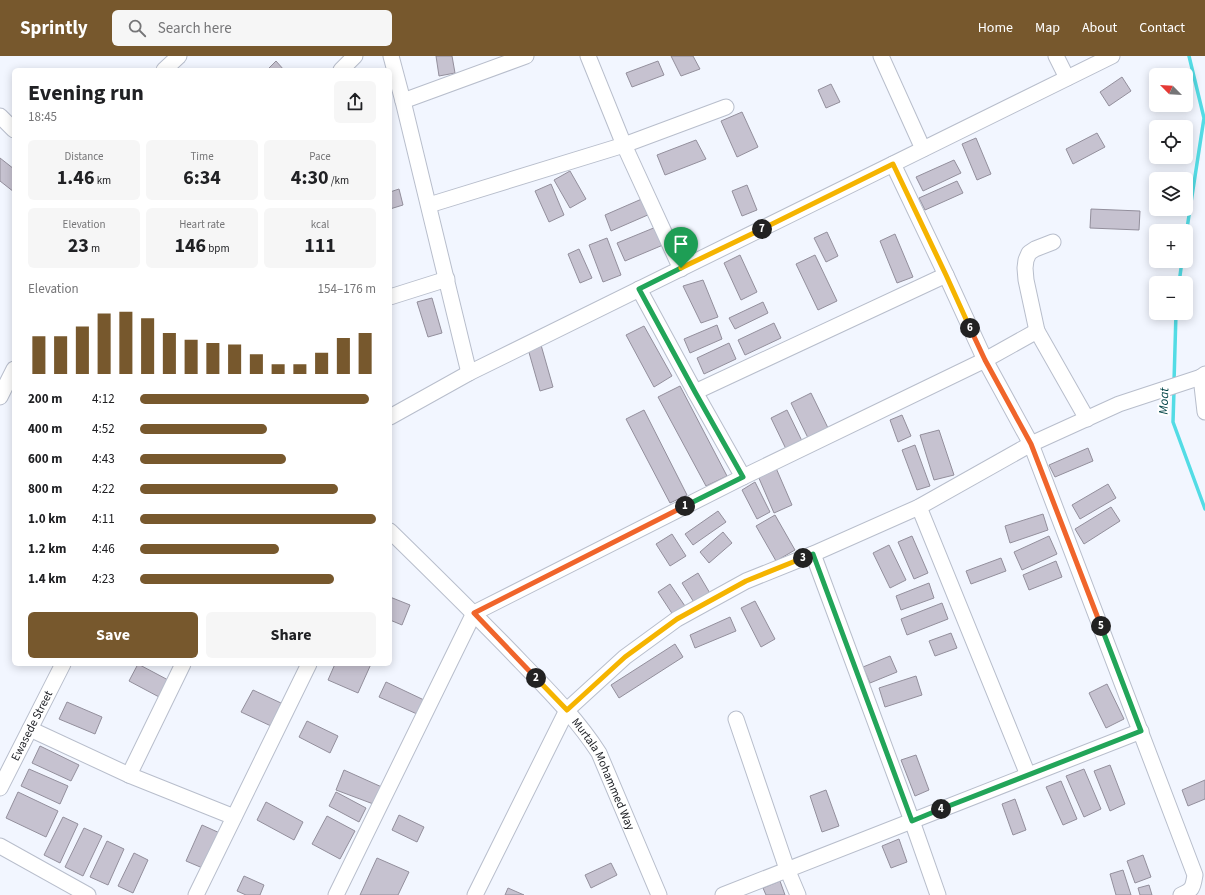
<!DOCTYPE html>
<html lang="en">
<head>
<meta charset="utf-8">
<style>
	body { margin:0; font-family:"Source Sans 3",sans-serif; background:#f6f6f6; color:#202124; height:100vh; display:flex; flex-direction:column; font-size:15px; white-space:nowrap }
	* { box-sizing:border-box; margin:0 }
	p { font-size:13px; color:#757577 }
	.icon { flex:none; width:22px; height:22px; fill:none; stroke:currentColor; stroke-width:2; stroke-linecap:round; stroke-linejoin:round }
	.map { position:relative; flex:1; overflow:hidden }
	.panel { position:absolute; left:12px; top:12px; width:380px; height:598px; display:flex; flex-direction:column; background:#fff; border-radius:6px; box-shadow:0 2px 10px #0003 }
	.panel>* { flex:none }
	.needle { width:26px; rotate:294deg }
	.fabs { position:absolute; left:1149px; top:12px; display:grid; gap:8px }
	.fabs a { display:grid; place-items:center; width:44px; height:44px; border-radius:6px; background:#fff; box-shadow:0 2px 10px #0003; font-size:20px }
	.pin { position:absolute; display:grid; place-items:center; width:34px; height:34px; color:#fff; margin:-41px -17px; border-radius:50% 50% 50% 0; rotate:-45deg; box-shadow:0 0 4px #0007 }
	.pin .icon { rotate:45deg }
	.km { position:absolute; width:20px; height:20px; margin:-10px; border-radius:50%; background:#222; color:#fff; font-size:11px; line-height:20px; text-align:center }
	.round { display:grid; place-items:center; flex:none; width:42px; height:42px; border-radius:6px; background:#f6f6f6 }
	.head { display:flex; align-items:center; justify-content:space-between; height:68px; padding:0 16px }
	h1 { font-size:22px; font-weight:700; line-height:30px }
	.figures { display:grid; grid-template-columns:repeat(3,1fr); gap:6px; height:68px; padding:4px 16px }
	.figures div { display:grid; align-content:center; border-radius:6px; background:#f6f6f6; text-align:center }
	.figures b { font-size:20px; font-weight:700 }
	.figures small { font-size:11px; font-weight:400 }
	.figures p { font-size:11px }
	.chart { height:112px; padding:8px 16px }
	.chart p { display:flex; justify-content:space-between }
	.chart svg { width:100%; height:72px; margin-top:4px; stroke:#77582d; stroke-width:6 }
	.cta { display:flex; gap:8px; margin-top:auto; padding:8px 16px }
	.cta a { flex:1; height:46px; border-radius:6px; background:#77582d; color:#fff; font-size:16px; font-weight:700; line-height:46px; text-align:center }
	.cta a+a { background:#f6f6f6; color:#202124 }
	ul { padding:0 16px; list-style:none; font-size:13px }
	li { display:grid; grid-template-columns:64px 48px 1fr; align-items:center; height:30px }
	li i { height:10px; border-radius:5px; background:#77582d }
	header { display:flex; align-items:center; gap:24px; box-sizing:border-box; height:56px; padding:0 20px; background:#77582d; color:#fff }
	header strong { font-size:19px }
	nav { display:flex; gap:22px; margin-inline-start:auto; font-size:14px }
	.search { width:280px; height:36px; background:#f6f6f6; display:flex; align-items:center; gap:10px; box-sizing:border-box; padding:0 14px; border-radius:6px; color:#757577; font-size:15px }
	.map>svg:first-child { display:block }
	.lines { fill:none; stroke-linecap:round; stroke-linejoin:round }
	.stream { stroke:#53dce5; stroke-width:3.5 }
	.building { fill:#c6c2d0; stroke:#938f9c }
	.minor-casing { stroke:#b8becc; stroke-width:17 }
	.minor { stroke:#fff; stroke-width:15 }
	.split-1-casing { stroke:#fff; stroke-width:8 }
	.split-2-casing { stroke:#fff; stroke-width:8 }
	.split-3-casing { stroke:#fff; stroke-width:8 }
	.split-4-casing { stroke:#fff; stroke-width:8 }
	.split-5-casing { stroke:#fff; stroke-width:8 }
	.split-6-casing { stroke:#fff; stroke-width:8 }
	.split-7-casing { stroke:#fff; stroke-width:8 }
	.split-8-casing { stroke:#fff; stroke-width:8 }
	.split-1 { stroke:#22a559; stroke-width:5 }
	.split-2 { stroke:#f0652b; stroke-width:5 }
	.split-3 { stroke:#f5b400; stroke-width:5 }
	.split-4 { stroke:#22a559; stroke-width:5 }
	.split-5 { stroke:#22a559; stroke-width:5 }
	.split-6 { stroke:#f0652b; stroke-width:5 }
	.split-7 { stroke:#f5b400; stroke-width:5 }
	.split-8 { stroke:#f5b400; stroke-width:5 }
	.labels { text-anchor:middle; stroke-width:4; stroke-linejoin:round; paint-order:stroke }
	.street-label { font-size:12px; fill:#1d1f24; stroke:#fff }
	.water-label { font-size:13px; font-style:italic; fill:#024447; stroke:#fff }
</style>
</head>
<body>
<header>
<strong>Sprintly</strong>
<div class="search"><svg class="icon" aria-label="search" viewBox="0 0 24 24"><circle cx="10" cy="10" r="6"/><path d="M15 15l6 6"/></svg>Search here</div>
<nav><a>Home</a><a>Map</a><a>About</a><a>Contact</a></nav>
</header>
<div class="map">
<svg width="1205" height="839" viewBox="0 0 1205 839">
	<rect width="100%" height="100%" fill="#f2f6ff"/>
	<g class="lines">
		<path class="stream" d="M1186 179 1204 62 1189 0
			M1179 227 1182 205
			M1174 326 1176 257
			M1174 334 1173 366 1205 453"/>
	</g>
	<path class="building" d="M436 0H452L455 17 439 20Z
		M671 0H693L700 13 681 20Z
		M276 5 284 14H267Z
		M658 5 664 19 632 31 626 17Z
		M1122 21 1131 35 1109 50 1100 36Z
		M831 28 840 46 826 52 818 34Z
		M742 56 758 91 737 101 721 65Z
		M1097 77 1105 91 1073 108 1066 93Z
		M976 82 991 118 977 124 962 88Z
		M696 84 706 103 665 119 657 99Z
		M0 102 14 113V136L0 125Z
		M954 104 961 117 923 135 916 121Z
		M570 115 586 143 570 152 554 124Z
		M957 125 963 137 925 154 919 142Z
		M551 128 564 159 549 166 535 135Z
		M747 129 757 154 742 160 732 135Z
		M399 133 403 149 390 153V136Z
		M644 142 650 158 611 175 605 159Z
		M1091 153 1140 155 1139 174 1090 172Z
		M656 171 663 189 625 205 617 187Z
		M827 176 838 200 826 206 814 182Z
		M895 178 913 221 897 227 880 185Z
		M607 182 621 219 603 226 589 189Z
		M579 193 592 222 580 227 568 198Z
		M740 199 757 236 741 244 724 207Z
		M815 199 837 245 818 254 796 208Z
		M703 224 718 261 701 267 683 230Z
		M432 242 442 277 428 281 417 246Z
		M763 246 768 257 735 273 729 262Z
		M774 267 781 282 745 299 738 284Z
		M717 269 722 283 690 297 684 283Z
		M644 270 672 320 654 331 626 279Z
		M729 287 736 303 704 318 697 302Z
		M541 289 553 331 540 335 528 293Z
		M680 330 727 420 706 430 658 341Z
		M811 337 829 374 809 384 791 347Z
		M644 354 687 439 670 447 626 363Z
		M787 354 802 385 786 393 771 362Z
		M902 359 911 380 898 386 890 364Z
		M939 374 954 419 934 424 920 379Z
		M915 389 930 430 917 434 902 394Z
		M1088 392 1093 405 1055 421 1049 409Z
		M776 412 792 449 774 457 758 420Z
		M755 426 770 456 757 463 742 434Z
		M1108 428 1116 442 1080 463 1072 449Z
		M1111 451 1120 465 1084 488 1075 473Z
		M718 455 726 466 693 489 685 478Z
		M1043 458 1048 474 1010 487 1005 470Z
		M775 459 795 494 776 505 756 470Z
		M723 476 732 487 709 507 700 496Z
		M672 478 686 500 670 510 656 488Z
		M912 480 928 517 914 523 898 486Z
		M1049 480 1057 498 1022 514 1014 496Z
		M889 489 906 524 890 532 873 497Z
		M1001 502 1006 515 971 528 966 515Z
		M1056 505 1062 521 1029 534 1023 519Z
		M698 517 711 539 695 548 682 527Z
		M929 527 934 542 901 554 896 540Z
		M670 528 687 553 675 562 658 536Z
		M390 541 410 549 402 569 390 564Z
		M755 545 775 583 761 591 741 552Z
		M942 547 948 563 907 579 901 563Z
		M730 561 736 575 695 592 690 579Z
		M951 577 957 592 935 600 929 585Z
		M675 588 683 601 619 642 611 629Z
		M890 600 897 616 870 627 863 611Z
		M138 608 170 625 161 642 129 625Z
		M335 608H371L358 637 328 624Z
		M916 620 922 639 885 651 879 632Z
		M386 626 424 644 417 658 379 641Z
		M1107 628 1124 663 1106 672 1089 637Z
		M253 634 281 647 271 670 241 656Z
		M67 646 102 661 95 678 59 663Z
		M307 665 338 680 330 697 299 681Z
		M40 690 79 709 71 725 32 707Z
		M916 699 929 734 915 740 901 704Z
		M1110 709 1125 748 1110 755 1094 715Z
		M29 713 68 730 60 748 21 730Z
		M1084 713 1101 753 1084 761 1066 720Z
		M344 714 384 732 376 749 336 734Z
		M1205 724V743L1188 750 1182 734Z
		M1061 725 1077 763 1063 769 1046 731Z
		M826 734 839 770 822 776 810 740Z
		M18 736 58 755 46 781 6 762Z
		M336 736 366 752 359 766 329 750Z
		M1015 743 1026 774 1013 779 1002 748Z
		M266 746 303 766 294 784 257 764Z
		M399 759 424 771 417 786 392 774Z
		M327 760 355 775 340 803 312 788Z
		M63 761 78 768 60 807 44 799Z
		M202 769 222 778 205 813 186 805Z
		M84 772 102 780 83 820 65 811Z
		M899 783 907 806 891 812 882 790Z
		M107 785 124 793 108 829 90 821Z
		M134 797 148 804 133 837 118 830Z
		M1143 799 1151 821 1135 827 1127 805Z
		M377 802 409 816 398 839H360Z
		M611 807 617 819 591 832 585 819Z
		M1123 814 1131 839H1116L1110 818Z
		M244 820 264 829 260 839H246L237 835Z
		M780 825 785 839H766L763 832Z
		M1149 829 1152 839H1140L1138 832Z
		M508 832 524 839H505Z"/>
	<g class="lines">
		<defs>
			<g id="minor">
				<path d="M391 0 403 45 469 317"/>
				<path d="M588 0 624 89 681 213"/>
				<path d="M881 0 923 93"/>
				<path d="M1056 0 1067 22"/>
				<path d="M164 14 179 0"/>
				<path d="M341 14 355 0"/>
				<path d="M403 45 526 0"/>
				<path d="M0 60 14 74"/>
				<path d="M893 108 946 219 985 304 1031 388 1195 819C1193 831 1193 834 1181 839"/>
				<path d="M429 149 624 89 726 51"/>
				<path d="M1053 186 1035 193 1029 197 1026 204 1025 212 1026 224 1037 275 1087 363"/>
				<path d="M639 233 695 336 743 421"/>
				<path d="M390 241 447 223"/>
				<path d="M1201 321 1205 356"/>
				<path d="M695 336 946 219"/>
				<path d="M0 341 14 313"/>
				<path d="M390 361 469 317 1112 0"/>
				<path d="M919 451 1028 719"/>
				<path id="s1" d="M390 475C434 518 479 562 522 607 549 635 577 663 599 697L659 839"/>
				<path d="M813 498 912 765 938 839"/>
				<path d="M736 663 787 813 798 839"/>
				<path d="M30 673 129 719 234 761"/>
				<path d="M129 719 183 608"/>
				<path id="s2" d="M0 732 63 608"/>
				<path d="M0 790 88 839"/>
				<path d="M196 839 309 608"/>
				<path d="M336 839 474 557 743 421 985 304 1037 275"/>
				<path d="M475 839 567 654 625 601 677 563 746 525 813 498 919 451 1031 388 1119 348 1201 321 1205 318"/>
				<path d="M723 839 1141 675"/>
			</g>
		</defs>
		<use href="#minor" class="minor-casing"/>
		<use href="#minor" class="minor"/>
	</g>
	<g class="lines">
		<defs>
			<path id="split-1" d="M681 212 639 233 695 336 743 421 685 450"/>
			<path id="split-2" d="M536 622 474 557 685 450"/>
			<path id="split-3" d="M536 622 567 654 625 601 677 563 746 525 803 502"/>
			<path id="split-4" d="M803 502 813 498 912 765 941 753"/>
			<path id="split-5" d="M941 753 1141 675 1101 570"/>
			<path id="split-6" d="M970 272 985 304 1031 388 1101 570"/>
			<path id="split-7" d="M762 173 893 108 946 219 970 272"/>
			<path id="split-8" d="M681 212 762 173"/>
		</defs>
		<use href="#split-1" class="split-1-casing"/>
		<use href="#split-2" class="split-2-casing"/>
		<use href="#split-3" class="split-3-casing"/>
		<use href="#split-4" class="split-4-casing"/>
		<use href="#split-5" class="split-5-casing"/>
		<use href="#split-6" class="split-6-casing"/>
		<use href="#split-7" class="split-7-casing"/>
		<use href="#split-8" class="split-8-casing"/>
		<use href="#split-1" class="split-1"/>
		<use href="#split-2" class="split-2"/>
		<use href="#split-3" class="split-3"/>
		<use href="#split-4" class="split-4"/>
		<use href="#split-5" class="split-5"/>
		<use href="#split-6" class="split-6"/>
		<use href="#split-7" class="split-7"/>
		<use href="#split-8" class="split-8"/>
	</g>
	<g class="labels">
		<g class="street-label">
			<text dy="4" stroke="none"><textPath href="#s2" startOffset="70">Ewasede Street</textPath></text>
			<text dy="4" stroke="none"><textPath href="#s1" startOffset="326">Murtala Mohammed Way</textPath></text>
		</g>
		<g class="water-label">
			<text transform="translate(1163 345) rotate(-88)" y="5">Moat</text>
		</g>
	</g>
</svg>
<div class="fabs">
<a><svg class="needle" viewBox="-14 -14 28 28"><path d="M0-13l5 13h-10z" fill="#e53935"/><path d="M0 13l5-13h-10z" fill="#757577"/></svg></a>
<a><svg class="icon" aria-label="locate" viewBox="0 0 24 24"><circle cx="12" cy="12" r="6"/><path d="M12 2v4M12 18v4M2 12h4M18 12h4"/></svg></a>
<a><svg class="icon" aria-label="layers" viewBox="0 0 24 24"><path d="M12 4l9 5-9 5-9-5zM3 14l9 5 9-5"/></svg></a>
<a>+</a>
<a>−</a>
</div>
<div class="pin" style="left:681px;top:212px;background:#1e9e55"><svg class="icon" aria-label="arrive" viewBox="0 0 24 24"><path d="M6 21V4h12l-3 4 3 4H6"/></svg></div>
<b class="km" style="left:685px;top:450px">1</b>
<b class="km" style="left:536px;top:622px">2</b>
<b class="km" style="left:803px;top:502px">3</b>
<b class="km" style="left:941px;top:753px">4</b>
<b class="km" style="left:1101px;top:570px">5</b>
<b class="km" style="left:970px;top:272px">6</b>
<b class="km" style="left:762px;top:173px">7</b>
<section class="panel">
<div class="head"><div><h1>Evening run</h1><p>18:45</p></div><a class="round"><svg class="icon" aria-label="share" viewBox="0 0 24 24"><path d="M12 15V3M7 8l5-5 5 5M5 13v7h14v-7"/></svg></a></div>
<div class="figures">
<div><p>Distance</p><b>1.46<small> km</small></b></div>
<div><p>Time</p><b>6:34</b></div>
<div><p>Pace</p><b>4:30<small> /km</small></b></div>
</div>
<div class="figures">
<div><p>Elevation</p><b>23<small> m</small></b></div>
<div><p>Heart rate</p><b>146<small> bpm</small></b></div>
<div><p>kcal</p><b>111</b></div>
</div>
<div class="chart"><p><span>Elevation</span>154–176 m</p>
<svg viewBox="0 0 160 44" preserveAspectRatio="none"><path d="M5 44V21M15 44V21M25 44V15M35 44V7M45 44V6M55 44V10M65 44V19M75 44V23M85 44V25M95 44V26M105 44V32M115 44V38M125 44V38M135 44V31M145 44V22M155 44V19"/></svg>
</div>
<ul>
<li><b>200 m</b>4:12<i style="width:97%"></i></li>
<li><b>400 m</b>4:52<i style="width:54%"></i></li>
<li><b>600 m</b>4:43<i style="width:62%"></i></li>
<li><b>800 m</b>4:22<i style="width:84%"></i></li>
<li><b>1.0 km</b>4:11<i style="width:100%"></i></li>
<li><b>1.2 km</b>4:46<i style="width:59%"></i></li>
<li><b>1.4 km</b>4:23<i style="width:82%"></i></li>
</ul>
<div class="cta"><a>Save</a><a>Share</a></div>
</section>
</div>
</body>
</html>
